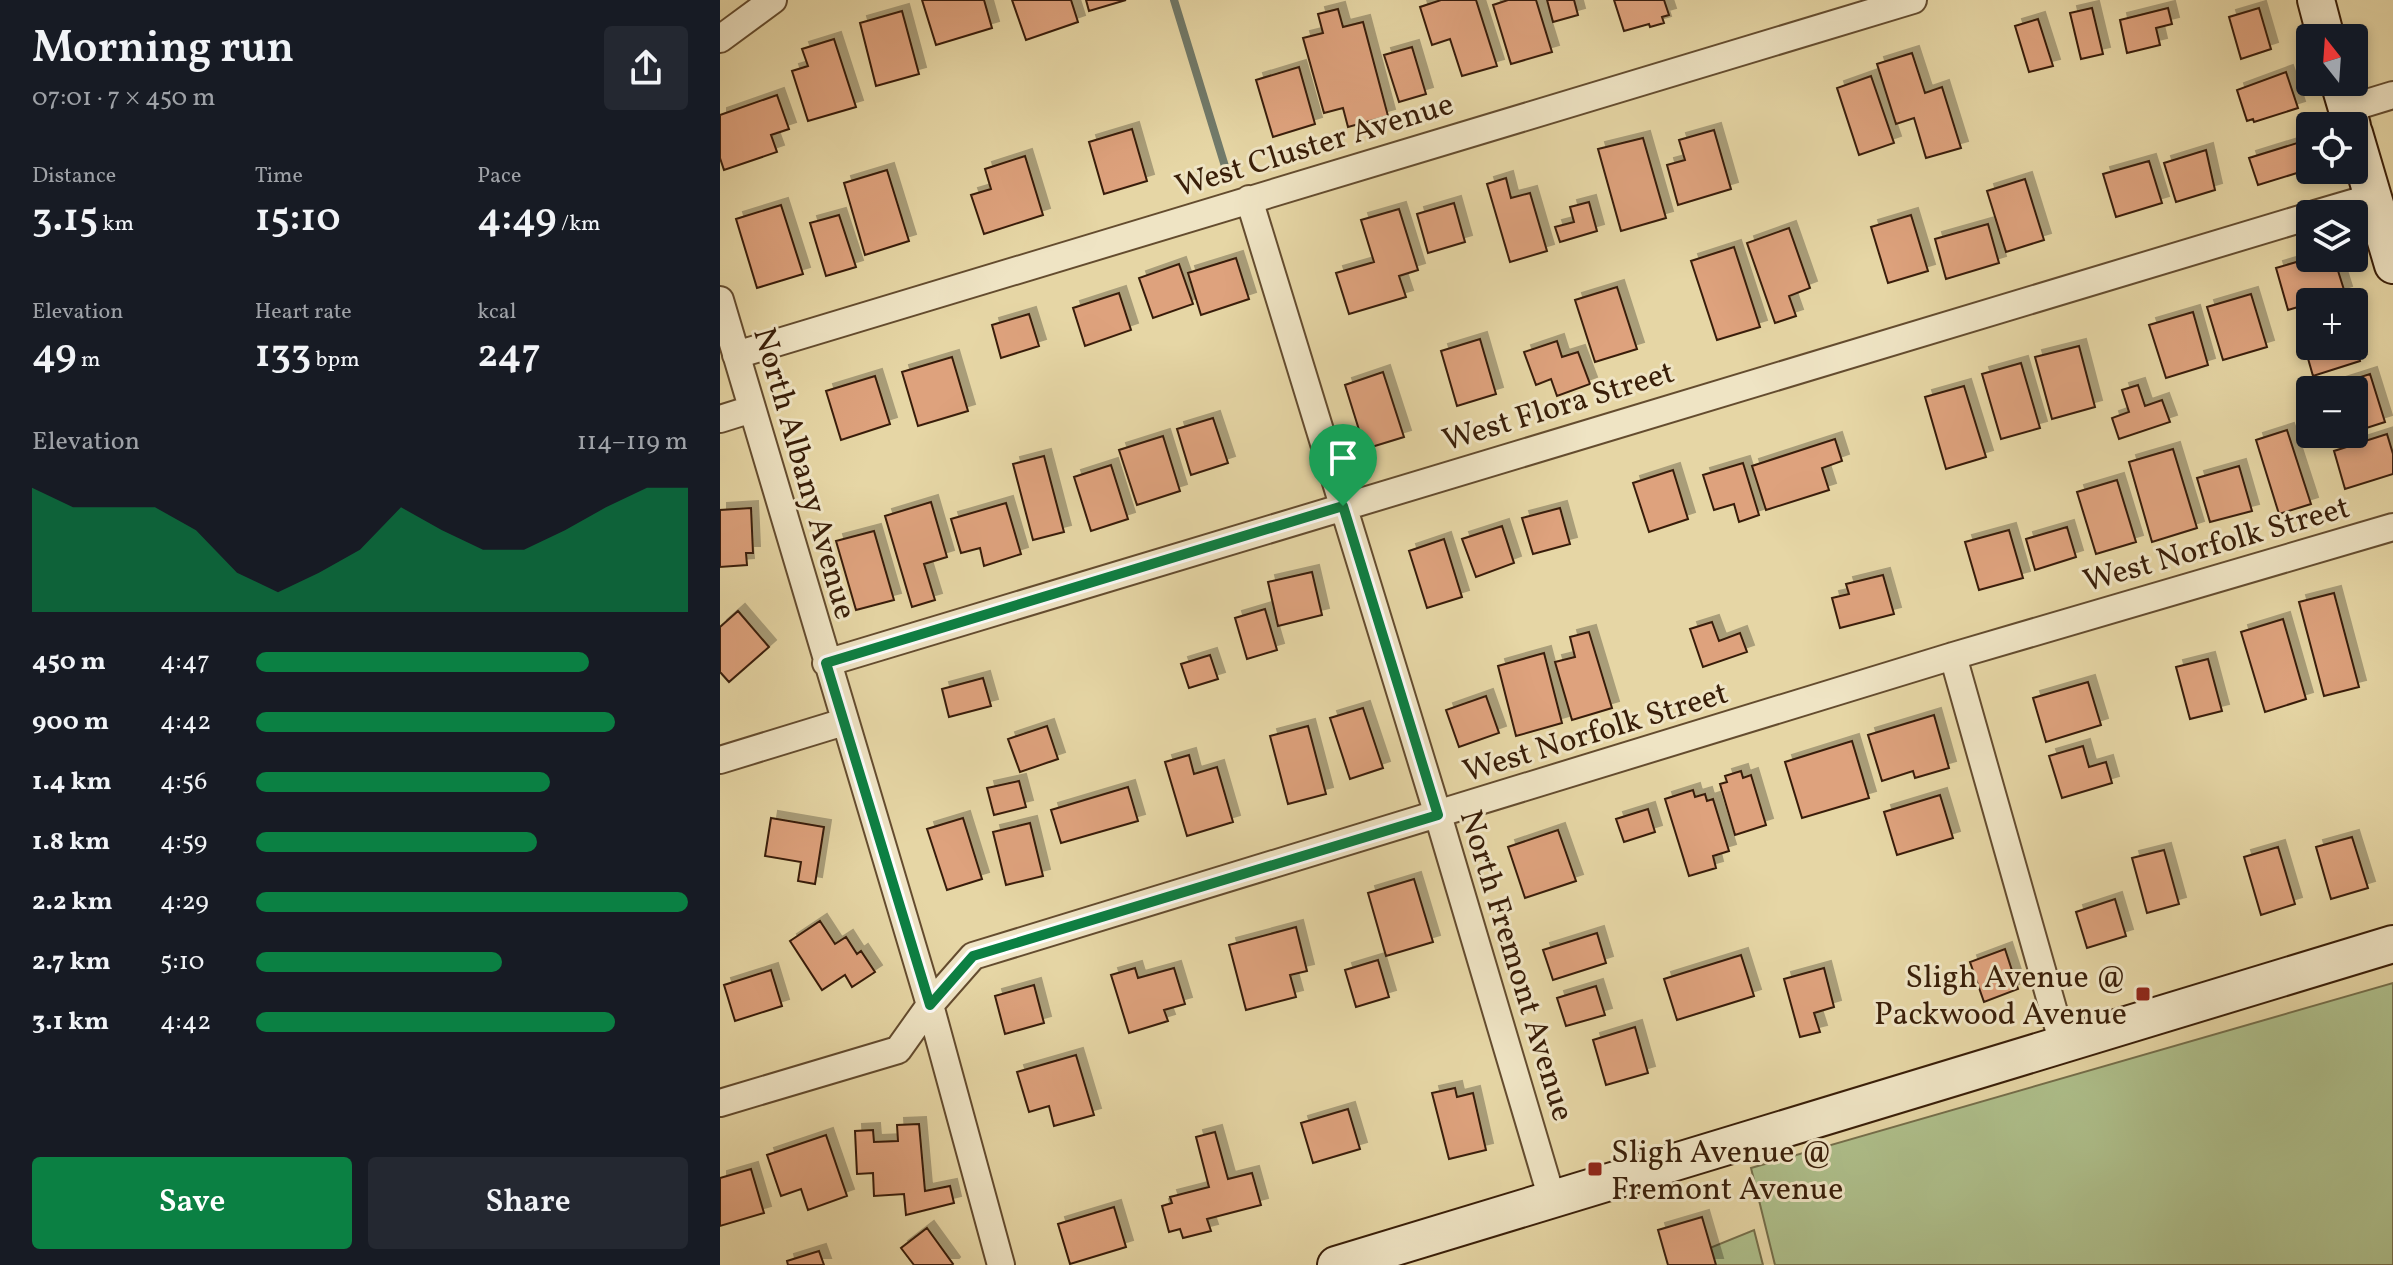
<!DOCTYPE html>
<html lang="en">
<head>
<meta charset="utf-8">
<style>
	body { margin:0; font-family:Vollkorn,serif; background:#242831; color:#f1f3f6; height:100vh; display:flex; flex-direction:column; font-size:30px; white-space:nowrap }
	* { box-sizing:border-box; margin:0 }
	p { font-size:26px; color:#9ea1a6 }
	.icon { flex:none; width:44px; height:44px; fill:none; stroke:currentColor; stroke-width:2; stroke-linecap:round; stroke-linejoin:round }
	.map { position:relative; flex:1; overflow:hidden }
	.panel { display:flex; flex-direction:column; background:#171b24; width:720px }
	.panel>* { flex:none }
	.needle { width:52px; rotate:343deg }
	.controls { position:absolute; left:1576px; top:24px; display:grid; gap:16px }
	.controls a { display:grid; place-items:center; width:72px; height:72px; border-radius:8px; background:#171b24; box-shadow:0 4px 12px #0003; font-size:40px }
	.pin { position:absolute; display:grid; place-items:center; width:68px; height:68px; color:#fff; margin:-82px -34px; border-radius:50% 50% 50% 0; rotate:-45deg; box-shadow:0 0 8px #0007 }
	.pin .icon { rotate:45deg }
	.round { display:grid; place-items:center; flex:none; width:84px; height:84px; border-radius:8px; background:#242831 }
	.overview { display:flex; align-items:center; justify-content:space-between; height:136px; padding:0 32px }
	h1 { font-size:44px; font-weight:600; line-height:60px }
	.figures { display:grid; grid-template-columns:repeat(3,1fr); gap:12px; height:136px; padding:8px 32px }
	.figures div { display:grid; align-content:center }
	.figures b { font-size:40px; font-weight:600 }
	.figures small { font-size:22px; font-weight:400 }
	.figures p { font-size:22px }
	.chart { height:224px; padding:16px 32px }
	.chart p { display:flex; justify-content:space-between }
	.chart svg { width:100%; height:144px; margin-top:8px; fill:#0b8043; opacity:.7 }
	.action { display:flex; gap:16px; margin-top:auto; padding:16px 32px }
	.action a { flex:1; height:92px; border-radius:8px; background:#0b8043; color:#fff; font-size:32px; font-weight:600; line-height:92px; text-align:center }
	.action a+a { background:#242831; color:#f1f3f6 }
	ul { padding:0 32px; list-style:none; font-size:26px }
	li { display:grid; grid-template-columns:128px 96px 1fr; align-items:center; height:60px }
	li i { height:20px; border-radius:10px; background:#0b8043 }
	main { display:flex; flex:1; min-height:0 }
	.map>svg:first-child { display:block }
	.green { fill:#aebf8b; stroke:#746e4a; stroke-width:2 }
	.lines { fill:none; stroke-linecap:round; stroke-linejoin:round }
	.stream { stroke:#717a6a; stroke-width:8 }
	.building { fill:#dea27d; stroke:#391e08; stroke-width:2; filter:url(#shadow) }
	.street-casing { stroke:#644c2f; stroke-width:30 }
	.secondary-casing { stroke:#391e08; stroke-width:40 }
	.street { stroke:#efe4c4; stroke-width:26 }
	.secondary { stroke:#efe4c4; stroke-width:36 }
	.route-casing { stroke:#fff; stroke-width:16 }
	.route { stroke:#0b8043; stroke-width:10 }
	.poi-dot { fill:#8f2418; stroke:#efe4c4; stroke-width:3 }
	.labels { text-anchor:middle; stroke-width:6; stroke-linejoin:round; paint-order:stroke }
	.street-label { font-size:32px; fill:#391e08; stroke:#efe4c4 }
	.poi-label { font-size:32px; fill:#391e08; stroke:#efe4c4; text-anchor:end }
</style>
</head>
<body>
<main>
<section class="panel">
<div class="overview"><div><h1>Morning run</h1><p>07:01 · 7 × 450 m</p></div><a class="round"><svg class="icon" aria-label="share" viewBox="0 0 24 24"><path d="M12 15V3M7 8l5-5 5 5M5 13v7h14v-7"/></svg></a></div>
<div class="figures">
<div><p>Distance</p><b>3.15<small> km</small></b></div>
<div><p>Time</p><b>15:10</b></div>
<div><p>Pace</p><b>4:49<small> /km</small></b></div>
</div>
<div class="figures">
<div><p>Elevation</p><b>49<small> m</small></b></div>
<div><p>Heart rate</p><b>133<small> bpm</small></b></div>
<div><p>kcal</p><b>247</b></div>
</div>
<div class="chart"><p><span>Elevation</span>114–119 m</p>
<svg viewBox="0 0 160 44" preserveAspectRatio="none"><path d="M0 44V6L10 12L20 12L30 12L40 19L50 32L60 38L70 32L80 25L90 12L100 19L110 25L120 25L130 19L140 12L150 6L160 6V44z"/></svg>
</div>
<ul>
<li><b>450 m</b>4:47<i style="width:77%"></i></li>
<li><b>900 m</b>4:42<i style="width:83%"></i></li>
<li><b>1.4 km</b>4:56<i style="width:68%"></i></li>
<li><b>1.8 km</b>4:59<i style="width:65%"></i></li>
<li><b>2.2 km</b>4:29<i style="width:100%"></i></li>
<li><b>2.7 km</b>5:10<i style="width:57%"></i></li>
<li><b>3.1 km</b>4:42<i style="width:83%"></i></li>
</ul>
<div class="action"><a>Save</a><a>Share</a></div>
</section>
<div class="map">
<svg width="1673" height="1265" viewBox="0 0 1673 1265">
	<defs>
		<filter id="shadow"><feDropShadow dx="7" dy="-7" stdDeviation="0" flood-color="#0004"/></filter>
	</defs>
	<rect width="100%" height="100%" fill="#e6d6a5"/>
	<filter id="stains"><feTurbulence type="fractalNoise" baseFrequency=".0025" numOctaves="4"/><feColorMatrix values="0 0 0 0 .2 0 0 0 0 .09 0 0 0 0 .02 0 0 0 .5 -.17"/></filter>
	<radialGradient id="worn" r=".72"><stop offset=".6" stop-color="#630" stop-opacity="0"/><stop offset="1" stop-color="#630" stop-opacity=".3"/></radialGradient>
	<path class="green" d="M1673 983V1265H1055L1031 1168Z
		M1034 1230 1043 1265H948Z"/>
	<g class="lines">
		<path class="stream" d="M454 0 508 176"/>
	</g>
	<path class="building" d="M202 0H264L272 28 216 45Z
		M292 0H351L358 22 306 40Z
		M366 0H406L369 11Z
		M721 0H756L777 66 742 76 730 39 712 45 700 7Z
		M788 0H816L832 52 791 64 773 5Z
		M827 0H854L858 15 833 22Z
		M894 0H944L949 15 942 17 944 23 930 27 929 24 904 31Z
		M1372 8 1383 54 1361 59 1350 13Z
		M1448 8 1452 24 1436 28 1440 45 1407 53 1400 20Z
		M1539 8 1551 49 1521 59 1509 17Z
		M618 9 623 27 643 22 668 116 628 127 623 108 604 113 583 38 603 33 598 14Z
		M182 11 199 74 156 86 140 23Z
		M1318 19 1333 66 1309 72 1295 26Z
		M114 39 136 107 88 121 72 71 88 66 82 49Z
		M692 47 706 94 679 102 664 55Z
		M1192 53 1205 93 1222 87 1241 148 1206 158 1194 118 1176 124 1157 64Z
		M579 67 595 124 553 137 536 80Z
		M1566 72 1578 108 1534 122 1533 119 1527 121 1517 90Z
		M1151 76 1174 143 1139 155 1117 88Z
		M57 95 69 129 51 135 57 152 4 170 0 158V115Z
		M412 129 427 181 384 194 369 142Z
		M994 130 1011 189 958 205 947 165 965 160 959 140Z
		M923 138 946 218 901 231 878 149Z
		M1590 139V169L1538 185 1529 158Z
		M1486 150 1495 190 1456 202 1444 163Z
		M305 156 323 215 264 234 251 195 271 189 265 169Z
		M1429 161 1442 203 1396 217 1383 174Z
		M167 170 189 241 145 255 124 183Z
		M786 178 791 198 810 193 827 251 790 262 767 184Z
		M1305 179 1324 240 1286 252 1267 191Z
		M869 202 877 231 840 242 835 227 854 222 850 207Z
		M734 203 745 242 708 253 697 214Z
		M61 205 83 274 37 288 16 219Z
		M679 209 698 270 679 276 686 297 629 314 616 273 654 262 641 220Z
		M119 215 136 267 106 276 90 223Z
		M1191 215 1208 271 1168 283 1151 227Z
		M1268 224 1279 263 1226 279 1215 239Z
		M1069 228 1090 288 1069 296 1076 316 1055 323 1027 243Z
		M1014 247 1040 327 997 340 971 261Z
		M516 258 529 299 481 315 468 273Z
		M1590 258H1614L1625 293 1568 310 1556 268Z
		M459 264 473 304 433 318 419 278Z
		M897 287 917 349 875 362 855 300Z
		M399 293 411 330 365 346 353 308Z
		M1531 294 1547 347 1503 360 1487 307Z
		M1473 312 1488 365 1446 378 1429 325Z
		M309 314 319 346 281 358 272 325Z
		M1590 323V346H1634V340L1640 361 1593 376 1579 327Z
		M760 339 776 394 737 406 721 351Z
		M837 341 842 357 858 352 870 384 837 396 831 379 816 385 804 352Z
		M1359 346 1375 407 1332 419 1315 357Z
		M232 357 248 411 198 426 182 372Z
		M1301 363 1320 428 1281 439 1262 374Z
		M663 372 684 437 645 449 625 385Z
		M1650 374 1665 422 1634 432V390H1600Z
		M155 376 170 424 121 440 106 391Z
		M1418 385 1425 406 1442 400 1450 422 1399 439 1392 418 1409 412 1402 390Z
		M1244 386 1266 457 1226 469 1205 397Z
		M493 418 508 463 471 475 457 429Z
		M1567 430 1591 504 1559 514 1536 440Z
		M1667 434 1673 454V474L1625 489 1614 451Z
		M443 436 460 491 417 505 399 450Z
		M1115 439 1122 461 1102 468 1109 490 1046 510 1032 466Z
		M1453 449 1477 528 1432 542 1409 462Z
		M324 456 344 532 313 540 293 464Z
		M1023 463 1039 515 1019 522 1014 504 994 510 983 475Z
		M391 465 408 519 371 531 354 477Z
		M1519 466 1532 511 1490 522 1477 478Z
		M953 470 968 519 929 532 913 483Z
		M1397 480 1416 542 1376 554 1357 492Z
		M211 502 227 557 204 564 215 600 192 607 165 516Z
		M286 503 301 554 264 566 260 548 241 553 231 519Z
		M31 508 33 553H26L27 565 0 567V510Z
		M840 508 850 544 813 554 802 518Z
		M782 526 794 563 756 577 742 539Z
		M1347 527 1356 557 1315 570 1306 539Z
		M1289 530 1303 578 1259 590 1245 542Z
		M154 531 174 600 136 610 116 541Z
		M724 539 742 597 707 608 689 551Z
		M592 572 602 615 558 626 548 582Z
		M1163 575 1174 614 1120 628 1112 598 1129 594 1126 584Z
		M1614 593 1639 687 1604 696 1579 602Z
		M545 609 557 650 527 659 515 618Z
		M18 611 49 647 9 682 0 672V627Z
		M1563 619 1586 699 1545 712 1521 632Z
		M992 622 999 641 1020 633 1027 652 983 667 970 629Z
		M869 632 892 708 852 720 835 662 855 657 850 637Z
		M824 653 842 723 796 736 778 666Z
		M490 655 498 679 469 688 461 664Z
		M1488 659 1502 711 1470 719 1456 667Z
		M263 678 271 706 229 717 222 689Z
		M1368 682 1381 725 1326 742 1313 698Z
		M766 696 779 733 739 747 726 710Z
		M643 708 663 768 630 779 610 718Z
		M1214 715 1229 768 1195 778 1193 771 1162 781 1148 735Z
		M327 726 338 759 300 772 288 739Z
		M588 726 606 794 568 804 550 736Z
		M1132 741 1149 798 1082 818 1065 762Z
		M1363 746 1369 767 1386 762 1392 783 1342 798 1329 756Z
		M469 755 474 774 497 767 513 822 467 836 445 762Z
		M1021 771 1023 778 1031 775 1046 825 1015 835 1000 784 1007 782 1005 776Z
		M299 781 306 807 274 815 267 788Z
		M408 787 418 821 341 843 331 810Z
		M973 790 975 797 985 794 987 801 993 799 1009 851 993 856 996 868 969 876 945 799Z
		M1220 795 1233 838 1177 855 1164 812Z
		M928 809 935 832 904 842 896 819Z
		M51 818 104 827 95 884 78 881 81 862 45 856Z
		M243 818 262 879 227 890 207 829Z
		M310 823 323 876 286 885 273 832Z
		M838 830 856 881 805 898 788 847Z
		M1632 837 1648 888 1611 899 1596 847Z
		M1558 847 1575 904 1541 915 1524 857Z
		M1444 850 1459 904 1427 913 1412 858Z
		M694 879 713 942 666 956 648 893Z
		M1395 899 1406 936 1367 948 1356 912Z
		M100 921 115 944 126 937 137 954 141 951 155 972 132 987 125 975 102 990 70 941Z
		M576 927 587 971 570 975 576 997 526 1010 509 945Z
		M877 933 886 963 833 980 823 950Z
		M1285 949 1298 989 1264 1002 1250 962Z
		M1021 955 1034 996 957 1020 944 979Z
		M658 960 669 997 636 1007 625 970Z
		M415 968 418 978 454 968 465 1004 444 1010 448 1021 409 1033 391 975Z
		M1104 968 1114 1007 1094 1013 1100 1032 1080 1037 1064 979Z
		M51 970 62 1006 15 1021 4 985Z
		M314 985 324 1023 285 1034 275 996Z
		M876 986 885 1015 846 1026 837 998Z
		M915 1027 928 1073 886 1085 873 1040Z
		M356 1055 374 1115 334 1126 329 1106 309 1112 297 1072Z
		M735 1088 737 1097 753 1093 766 1150 729 1159 712 1093Z
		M628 1109 640 1149 593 1163 581 1123Z
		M199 1124 205 1191 230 1186 234 1203 186 1215 184 1194 154 1196 153 1173 137 1174 135 1131 153 1130 154 1142 178 1141 177 1125Z
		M495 1132 508 1179 532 1173 541 1205 487 1219 491 1231 463 1238 460 1229 449 1232 442 1206 452 1203 450 1197 489 1187 476 1137Z
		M106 1135 127 1196 88 1210 81 1189 61 1196 47 1155Z
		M31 1169 44 1213 0 1226V1178Z
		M394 1207 406 1247 350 1264 338 1224Z
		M982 1217 996 1265H948L938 1230Z
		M207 1228 233 1264 232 1265H194L181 1248Z
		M99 1251 104 1265H68L67 1261Z"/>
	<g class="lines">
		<defs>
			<path id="street" d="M0 39 53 0
				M1627 109 1673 95
				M529 199 718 815 832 1199
				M1595 214 1653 197
				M0 300 210 1005 281 1265
				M16 355 1193 0
				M0 419 32 409
				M1233 656 1343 1044
				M106 663 1590 216
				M0 760 124 722
				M0 1103 178 1050 210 1005 253 956 1233 656 1673 527"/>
			<path id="secondary" d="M1596 0 1606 38
				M1619 82 1632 126
				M1634 133 1673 265
				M616 1265 1673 944"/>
		</defs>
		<use href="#street" class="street-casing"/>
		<use href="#secondary" class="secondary-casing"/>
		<use href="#street" class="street"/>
		<use href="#secondary" class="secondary"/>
	</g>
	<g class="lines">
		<defs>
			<path id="route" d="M623 506 718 815 253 956 210 1005 106 663Z"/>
		</defs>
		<use href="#route" class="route-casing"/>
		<use href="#route" class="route"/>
	</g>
	<g class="poi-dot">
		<rect x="1415" y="986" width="16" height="16" rx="4"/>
		<rect x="867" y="1161" width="16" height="16" rx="4"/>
	</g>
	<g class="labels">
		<g class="street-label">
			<text transform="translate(594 144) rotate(-17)" y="11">West Cluster Avenue</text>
			<text transform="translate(838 405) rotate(-17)" y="11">West Flora Street</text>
			<text transform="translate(86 473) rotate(74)" y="11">North Albany Avenue</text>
			<text transform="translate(1496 543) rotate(-16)" y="11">West Norfolk Street</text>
			<text transform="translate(875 731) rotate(-17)" y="11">West Norfolk Street</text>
			<text transform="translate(798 965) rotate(73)" y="11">North Fremont Avenue</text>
		</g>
		<g class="poi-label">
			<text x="1407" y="987">Sligh Avenue @<tspan x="1407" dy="37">Packwood Avenue</tspan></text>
			<text x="891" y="1162" text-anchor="start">Sligh Avenue @<tspan x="891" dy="37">Fremont Avenue</tspan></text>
		</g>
	</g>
	<rect width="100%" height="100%" filter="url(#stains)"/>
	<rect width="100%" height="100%" fill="url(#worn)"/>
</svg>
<div class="controls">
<a><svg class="needle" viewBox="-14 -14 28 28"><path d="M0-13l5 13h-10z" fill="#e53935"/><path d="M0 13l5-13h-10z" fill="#9ea1a6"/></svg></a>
<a><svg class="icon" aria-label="locate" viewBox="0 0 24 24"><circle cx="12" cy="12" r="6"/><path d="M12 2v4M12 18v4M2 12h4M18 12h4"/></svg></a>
<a><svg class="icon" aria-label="layers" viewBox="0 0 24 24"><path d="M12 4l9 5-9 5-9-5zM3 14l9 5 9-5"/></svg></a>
<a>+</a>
<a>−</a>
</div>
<div class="pin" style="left:623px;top:506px;background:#1e9e55"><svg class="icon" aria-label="arrive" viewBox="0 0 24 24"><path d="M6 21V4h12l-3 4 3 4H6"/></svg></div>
</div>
</main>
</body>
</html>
